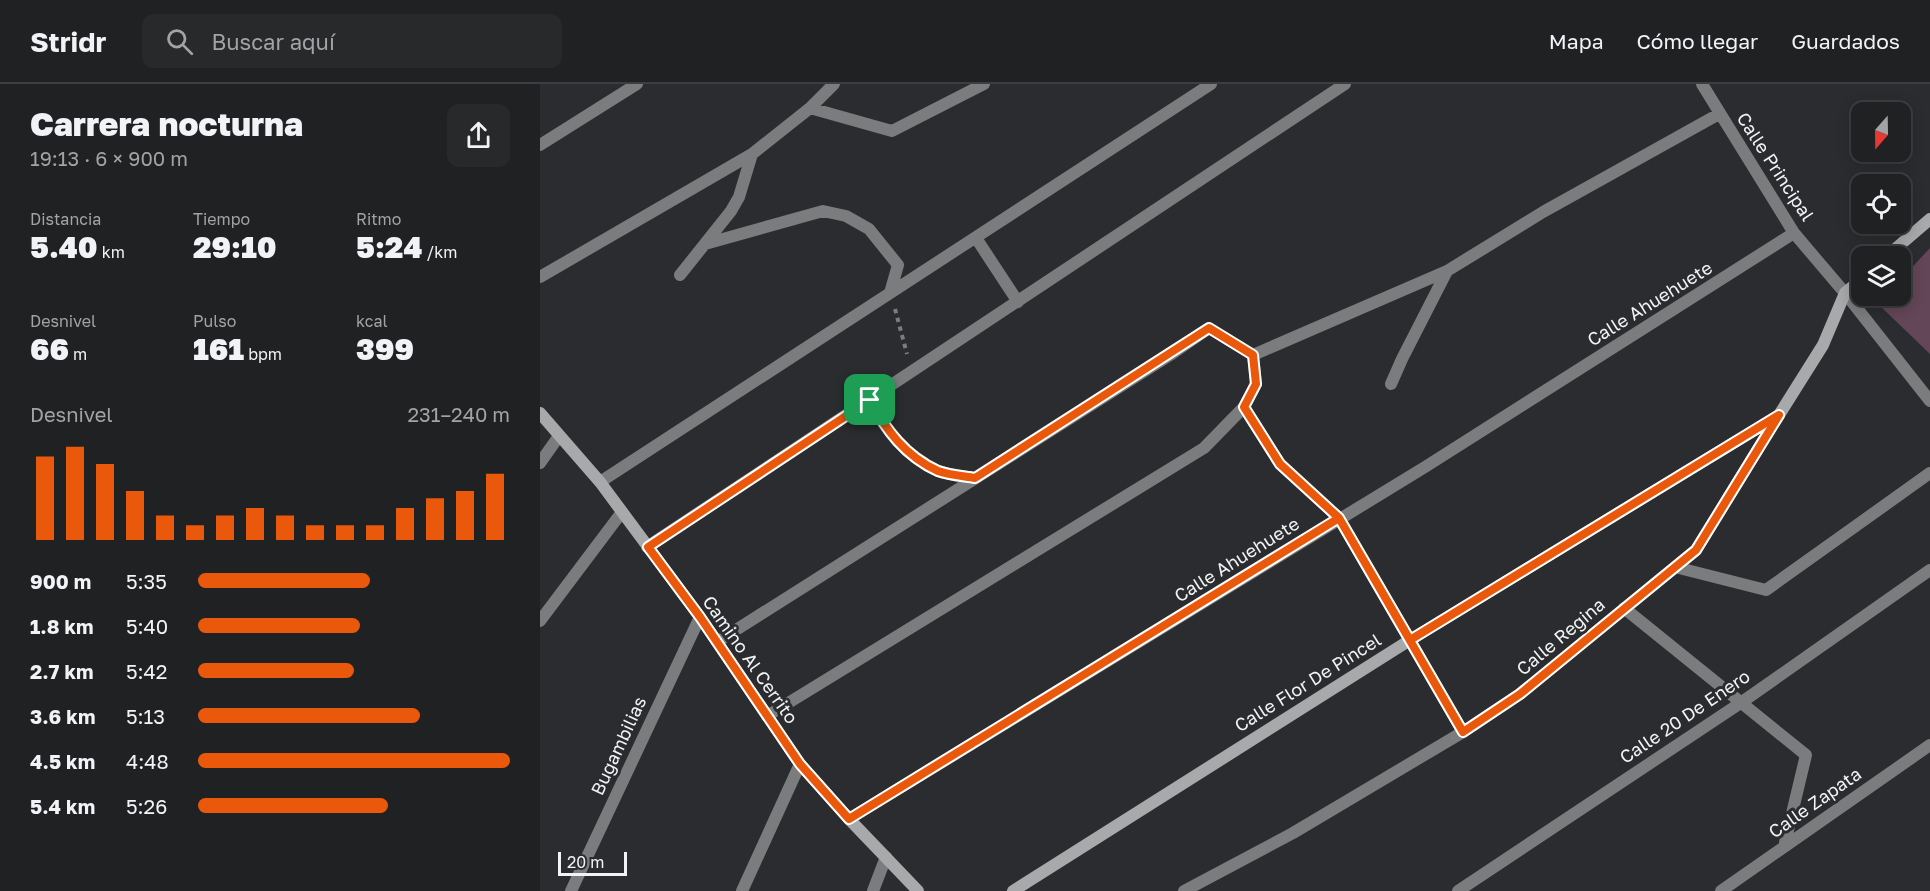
<!DOCTYPE html>
<html lang="es">
<head>
<meta charset="utf-8">
<style>
	body { margin:0; font-family:"Golos Text",sans-serif; background:#28292b; color:#f1f3f6; height:100vh; display:flex; flex-direction:column; font-size:22px; white-space:nowrap }
	* { box-sizing:border-box; margin:0 }
	p { font-size:20px; color:#a2a3a6 }
	.icon { flex:none; width:33px; height:33px; fill:none; stroke:currentColor; stroke-width:2; stroke-linecap:round; stroke-linejoin:round }
	.map { position:relative; flex:1; overflow:hidden }
	.sheet { display:flex; flex-direction:column; background:#202123; width:540px }
	.sheet>* { flex:none }
	.needle { width:39px; rotate:200deg }
	.tools { position:absolute; left:1311px; top:18px; display:grid; gap:12px }
	.tools a { display:grid; place-items:center; width:60px; height:60px; border-radius:12px; background:#202123; box-shadow:0 3px 15px #0003,0 0 0 2px #3d3e41; font-size:30px }
	.scale { position:absolute; left:18px; bottom:15px; width:69px; box-sizing:border-box; padding-left:6px; border:3px solid #f2f3f5; border-top:0; font-size:16px; line-height:21px; white-space:nowrap; color:#f2f3f5; -webkit-text-stroke:4px #2b2c2f; paint-order:stroke }
	.pin { position:absolute; display:grid; place-items:center; width:51px; height:51px; color:#fff; margin:-26px; border-radius:12px; box-shadow:0 3px 9px #0006 }
	.round { display:grid; place-items:center; flex:none; width:63px; height:63px; border-radius:12px; background:#28292b }
	.head { display:flex; align-items:center; justify-content:space-between; height:102px; padding:0 30px }
	h1 { font-size:33px; font-weight:800; line-height:45px }
	.metrics { display:grid; grid-template-columns:repeat(3,1fr); gap:9px; height:102px; padding:6px 30px }
	.metrics div { display:grid; align-content:center }
	.metrics b { font-size:30px; font-weight:800 }
	.metrics small { font-size:16px; font-weight:400 }
	.metrics p { font-size:16px }
	.chart { height:168px; padding:12px 30px }
	.chart p { display:flex; justify-content:space-between }
	.chart svg { width:100%; height:108px; margin-top:6px; stroke:#ea580c; stroke-width:6 }
	ul { padding:0 30px; list-style:none; font-size:20px }
	li { display:grid; grid-template-columns:96px 72px 1fr; align-items:center; height:45px }
	li i { height:15px; border-radius:8px; background:#ea580c }
	header { display:flex; align-items:center; gap:36px; box-sizing:border-box; height:84px; padding:0 30px; background:#202123; border-bottom:2px solid #3d3e41 }
	header strong { font-size:28px }
	nav { display:flex; gap:33px; margin-inline-start:auto; font-size:21px }
	.search { width:420px; height:54px; background:#28292b; display:flex; align-items:center; gap:15px; box-sizing:border-box; padding:0 21px; border-radius:12px; color:#a2a3a6; font-size:22px }
	main { display:flex; flex:1; min-height:0 }
	.map>svg:first-child { display:block }
	.pitch { fill:#634657 }
	.lines { fill:none; stroke-linecap:round; stroke-linejoin:round }
	.path { stroke:#7b7c7e; stroke-width:4; stroke-dasharray:4.5 4.5; stroke-linecap:butt }
	.street { stroke:#7b7c7d; stroke-width:12 }
	.secondary { stroke:#a7a9ab; stroke-width:12 }
	.route-casing { stroke:#fff; stroke-width:12 }
	.route { stroke:#ea580c; stroke-width:8 }
	.labels { text-anchor:middle; stroke-width:6; stroke-linejoin:round; paint-order:stroke }
	.street-label { font-size:18px; fill:#f2f3f5; stroke:#2b2c2f }
</style>
</head>
<body>
<header>
<strong>Stridr</strong>
<div class="search"><svg class="icon" aria-label="search" viewBox="0 0 24 24"><circle cx="10" cy="10" r="6"/><path d="M15 15l6 6"/></svg>Buscar aquí</div>
<nav><a>Mapa</a><a>Cómo llegar</a><a>Guardados</a></nav>
</header>
<main>
<section class="sheet">
<div class="head"><div><h1>Carrera nocturna</h1><p>19:13 · 6 × 900 m</p></div><a class="round"><svg class="icon" aria-label="share" viewBox="0 0 24 24"><path d="M12 15V3M7 8l5-5 5 5M5 13v7h14v-7"/></svg></a></div>
<div class="metrics">
<div><p>Distancia</p><b>5.40<small> km</small></b></div>
<div><p>Tiempo</p><b>29:10</b></div>
<div><p>Ritmo</p><b>5:24<small> /km</small></b></div>
</div>
<div class="metrics">
<div><p>Desnivel</p><b>66<small> m</small></b></div>
<div><p>Pulso</p><b>161<small> bpm</small></b></div>
<div><p>kcal</p><b>399</b></div>
</div>
<div class="chart"><p><span>Desnivel</span>231–240 m</p>
<svg viewBox="0 0 160 44" preserveAspectRatio="none"><path d="M5 44V10M15 44V6M25 44V13M35 44V24M45 44V34M55 44V38M65 44V34M75 44V31M85 44V34M95 44V38M105 44V38M115 44V38M125 44V31M135 44V27M145 44V24M155 44V17"/></svg>
</div>
<ul>
<li><b>900 m</b>5:35<i style="width:55%"></i></li>
<li><b>1.8 km</b>5:40<i style="width:52%"></i></li>
<li><b>2.7 km</b>5:42<i style="width:50%"></i></li>
<li><b>3.6 km</b>5:13<i style="width:71%"></i></li>
<li><b>4.5 km</b>4:48<i style="width:100%"></i></li>
<li><b>5.4 km</b>5:26<i style="width:61%"></i></li>
</ul>
</section>
<div class="map">
<svg width="1390" height="807" viewBox="0 0 1390 807">
	<rect width="100%" height="100%" fill="#2b2c2f"/>
	<path class="pitch" d="M1390 164V270L1337 219 1345 212H1360L1361 195Z"/>
	<g class="lines">
		<path class="path" d="M355 225 367 270"/>
		<path class="street" d="M1162 0 1254 149 1305 209 1390 317
			M270 24 352 47 444 0
			M0 61 97 0
			M436 154 478 218
			M165 160 283 127 306 132 329 145 358 181 350 209
			M140 191 191 127 199 113 212 70
			M0 193 212 70 270 24 294 0
			M713 271 907 187 1003 128 1179 30
			M851 300 862 275 907 187
			M329 316C346 346 365 372 398 387 409 391 423 392 435 394
			M704 323 740 380 799 434 923 648
			M0 379 19 352
			M60 398 671 0
			M107 463 805 0
			M1135 483 1226 506 1390 389
			M1084 524 1266 671 1244 763
			M0 537 82 428
			M177 558 630 271 669 244 713 271
			M227 632 664 364 704 323 716 300 713 271
			M309 735 885 383 1254 149
			M31 807 160 533
			M202 807 260 680
			M333 807 346 773
			M644 807 753 749 923 648 980 610 1156 466 1239 331
			M918 807 1202 618 1390 486
			M1181 807 1390 661"/>
		<path class="secondary" d="M1347 172 1390 135
			M0 329 60 398 160 533 260 680 309 735 378 807
			M473 807 870 556 1239 331 1283 261 1305 209 1322 195"/>
	</g>
	<g class="lines">
		<defs>
			<path id="route" d="M330 316 108 463 160 533 260 680 309 735 799 434 923 648 980 610 1156 466 1239 331 870 556 799 434 740 380 704 323 716 300 713 271 669 244 435 394C423 392 409 391 398 387 365 372 346 346 330 316"/>
		</defs>
		<use href="#route" class="route-casing"/>
		<use href="#route" class="route"/>
	</g>
	<g class="labels">
		<g class="street-label">
			<text transform="translate(1235 83) rotate(57)" y="6">Calle Principal</text>
			<text transform="translate(1110 220) rotate(-32)" y="6">Calle Ahuehuete</text>
			<text transform="translate(697 476) rotate(-32)" y="6">Calle Ahuehuete</text>
			<text transform="translate(1021 553) rotate(-40)" y="6">Calle Regina</text>
			<text transform="translate(210 576) rotate(55)" y="6">Camino Al Cerrito</text>
			<text transform="translate(768 599) rotate(-32)" y="6">Calle Flor De Pincel</text>
			<text transform="translate(1145 633) rotate(-34)" y="6">Calle 20 De Enero</text>
			<text transform="translate(79 662) rotate(-65)" y="6">Bugambilias</text>
			<text transform="translate(1275 719) rotate(-35)" y="6">Calle Zapata</text>
		</g>
	</g>
</svg>
<div class="tools">
<a><svg class="needle" viewBox="-14 -14 28 28"><path d="M0-13l5 13h-10z" fill="#e53935"/><path d="M0 13l5-13h-10z" fill="#a2a3a6"/></svg></a>
<a><svg class="icon" aria-label="locate" viewBox="0 0 24 24"><circle cx="12" cy="12" r="6"/><path d="M12 2v4M12 18v4M2 12h4M18 12h4"/></svg></a>
<a><svg class="icon" aria-label="layers" viewBox="0 0 24 24"><path d="M12 4l9 5-9 5-9-5zM3 14l9 5 9-5"/></svg></a>
</div>
<div class="scale">20 m</div>
<div class="pin" style="left:330px;top:316px;background:#1e9e55"><svg class="icon" aria-label="arrive" viewBox="0 0 24 24"><path d="M6 21V4h12l-3 4 3 4H6"/></svg></div>
</div>
</main>
</body>
</html>
